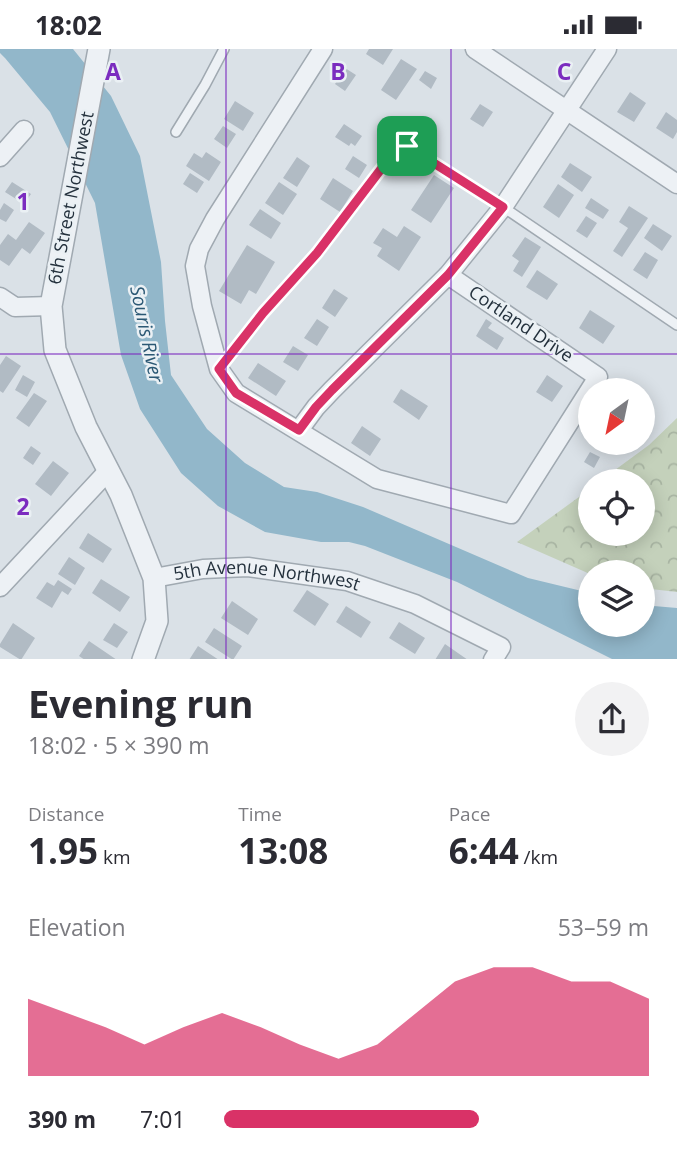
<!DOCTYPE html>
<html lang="en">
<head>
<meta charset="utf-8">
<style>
	body { margin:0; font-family:"Open Sans",sans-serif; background:#f2f2f3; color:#2b2b33; height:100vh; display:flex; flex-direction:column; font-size:26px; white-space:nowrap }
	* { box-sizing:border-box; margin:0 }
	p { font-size:23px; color:#7c7c81 }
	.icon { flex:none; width:38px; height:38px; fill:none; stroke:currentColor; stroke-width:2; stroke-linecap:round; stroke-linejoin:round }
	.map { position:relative; height:610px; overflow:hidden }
	.side { display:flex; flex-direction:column; background:#fff; flex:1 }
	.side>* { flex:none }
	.needle { width:46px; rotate:213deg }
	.fabs { position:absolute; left:578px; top:329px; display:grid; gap:14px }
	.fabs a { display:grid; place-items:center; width:77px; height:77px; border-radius:50%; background:#fff; box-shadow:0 4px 18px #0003; font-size:35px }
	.pin { position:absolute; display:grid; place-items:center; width:60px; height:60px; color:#fff; margin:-30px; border-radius:14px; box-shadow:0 4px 10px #0006 }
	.round { display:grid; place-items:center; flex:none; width:74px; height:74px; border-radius:37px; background:#f2f2f3 }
	.summary { display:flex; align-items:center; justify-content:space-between; height:119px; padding:0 28px }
	h1 { font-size:38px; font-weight:700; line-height:52px }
	.stats { display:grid; grid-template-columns:repeat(3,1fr); gap:10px; height:119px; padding:7px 28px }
	.stats div { display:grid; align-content:center }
	.stats b { font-size:35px; font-weight:700 }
	.stats small { font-size:19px; font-weight:400 }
	.stats p { font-size:19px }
	.chart { height:196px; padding:14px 28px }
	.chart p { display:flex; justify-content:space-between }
	.chart svg { width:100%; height:126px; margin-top:7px; fill:#d93267; opacity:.7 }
	ul { padding:0 28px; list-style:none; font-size:23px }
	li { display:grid; grid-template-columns:112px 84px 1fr; align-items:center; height:52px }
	li i { height:18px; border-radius:9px; background:#d93267 }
	.status { display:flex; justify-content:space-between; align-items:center; height:49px; padding:0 35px; background:#fff; direction:ltr }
	.status svg { height:19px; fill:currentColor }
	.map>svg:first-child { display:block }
	.forest { fill:url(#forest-crowns) }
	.water { fill:#92b7ca }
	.building { fill:#b1bbc4 }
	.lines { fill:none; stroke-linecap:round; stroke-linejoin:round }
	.service-casing { stroke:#a0a9b1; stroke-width:12 }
	.minor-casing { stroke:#a0a9b1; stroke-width:21 }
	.tertiary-casing { stroke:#a0a9b1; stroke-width:24 }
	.service { stroke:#edf1f5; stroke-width:9 }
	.minor { stroke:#edf1f5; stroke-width:18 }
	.tertiary { stroke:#edf1f5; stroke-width:21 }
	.route-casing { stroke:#fff; stroke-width:14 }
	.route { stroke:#d93267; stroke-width:9 }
	.grid { fill:none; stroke:#7b2cbf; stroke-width:2; stroke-opacity:0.55 }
	.labels { text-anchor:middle; stroke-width:5; stroke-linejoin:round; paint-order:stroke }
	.street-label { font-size:18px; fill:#24313d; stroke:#eaf0f4 }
	.water-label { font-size:19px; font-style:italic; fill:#2b5874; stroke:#eaf0f4 }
	.grid-label { font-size:23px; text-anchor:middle; font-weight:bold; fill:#7b2cbf; stroke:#eaf0f4; stroke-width:5; stroke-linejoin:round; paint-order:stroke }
</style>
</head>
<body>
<div class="status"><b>18:02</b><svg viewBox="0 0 49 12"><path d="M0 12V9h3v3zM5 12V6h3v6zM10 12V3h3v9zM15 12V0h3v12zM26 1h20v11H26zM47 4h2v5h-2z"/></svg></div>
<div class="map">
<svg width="677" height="611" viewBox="0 0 677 611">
	<defs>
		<pattern id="forest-crowns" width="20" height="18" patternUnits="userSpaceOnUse" patternTransform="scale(1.75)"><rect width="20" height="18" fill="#c4d1bb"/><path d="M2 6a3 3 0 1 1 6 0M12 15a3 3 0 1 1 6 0" fill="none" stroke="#a8b4a2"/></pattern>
	</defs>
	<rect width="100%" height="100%" fill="#dae1e7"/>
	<path class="forest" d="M677 369V543L642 539V523H590V525L517 493 590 440V485H642V432H600L649 396Z"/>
	<path class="water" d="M0 0H73L111 47 140 107 161 213 165 272 171 326 207 380 245 414 284 438 317 443 363 458 528 529 590 544V576H642V556L677 559V610H612L457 533 365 497 349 493H321L265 483 218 457 181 424 140 360 121 306 95 154 50 63 5 9 0 4Z"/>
	<path class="building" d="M369 0H393L383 16 366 5Z
		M401 10 417 20 396 51 381 41Z
		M345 19 356 26 345 42 335 35Z
		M425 22 437 29 431 40 419 31Z
		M630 43 646 54 634 73 617 63Z
		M235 52 254 64 243 82 224 70Z
		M480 55 493 63 483 78 470 70Z
		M666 63 677 71V83L673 90 656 79Z
		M344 75 362 87 355 97 351 94 349 97 335 88Z
		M223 77 236 85 227 99 214 90Z
		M206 103 221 113 209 132 186 117 194 104 202 109Z
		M353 107 367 116 359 129 345 120Z
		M297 108 310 117 297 138 283 129Z
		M570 114 592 128 582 143 561 128Z
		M190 124 204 133 197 144 183 135Z
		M434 126 454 139 431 174 411 161Z
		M333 129 353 142 340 163 320 150Z
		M12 133 31 145 24 155 5 143Z
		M279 133 297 145 283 166 265 154Z
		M558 135 574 146 559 169 543 158Z
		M591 149 609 161 603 170 585 159Z
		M4 154 14 161 6 173 0 170V161Z
		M629 157 648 169 622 208 613 202 628 179 619 173Z
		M260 160 281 174 271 190 249 176Z
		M586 167 597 174 587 189 576 182Z
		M29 173 45 184 30 205 22 199 9 217 0 211V196L8 185 16 191Z
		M653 175 672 187 662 202 644 189Z
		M404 177 421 188 399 222 377 207 382 199 373 194 383 179 397 188Z
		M525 188 541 198 522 228 513 222 519 212 512 207Z
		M247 196 275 213 256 245 249 241 241 255 219 242Z
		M645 203 658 211 647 230 633 221Z
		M537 221 558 235 547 251 526 238Z
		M334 240 348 249 335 268 322 259Z
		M590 261 615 277 603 295 579 279Z
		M317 270 329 278 317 297 304 289Z
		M486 270 492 274 488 279 504 289 497 301 476 287Z
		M293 297 308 306 298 322 283 313Z
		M6 307 21 317 3 344 0 342V316Z
		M258 314 286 332 276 347 248 329Z
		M23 326 35 333 27 348 15 341Z
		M547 326 563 337 552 353 536 343Z
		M401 340 428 357 419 371 393 353Z
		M34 344 47 352 29 378 16 369Z
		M362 377 381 390 370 407 351 394Z
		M31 397 41 404 33 416 23 409Z
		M590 403 600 408 594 419 584 413Z
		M53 412 69 424 51 447 35 435Z
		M88 484 112 500 103 514 79 499Z
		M69 508 85 519 75 536 58 525Z
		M101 530 130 548 120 563 92 544Z
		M58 531 72 540 68 546 62 542 52 559 36 549 47 533 54 537Z
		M307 541 329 555 315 577 293 562Z
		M232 552 258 570 248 586 221 569Z
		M346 557 371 573 361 589 336 573Z
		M399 573 425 589 415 605 389 589Z
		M13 574 35 589 21 611 0 598V595Z
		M114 574 128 583 117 599 103 591Z
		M214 579 242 597 233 611 205 593Z
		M89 592 117 611H85L79 607Z
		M445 595 468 611H435Z
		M198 597 219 611H189Z"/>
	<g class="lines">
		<defs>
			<path id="service" d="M176 83 205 36 224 0
				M220 319 263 264 318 204 391 107 399 98 407 97 503 158 677 276"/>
			<g id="minor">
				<path d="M323 0 215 170 199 200 195 217 202 257 219 320 236 344 377 430 511 465 598 328 448 226"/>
				<path d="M475 0 677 135"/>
				<path d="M0 108 24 81"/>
				<path d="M0 248 15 258 51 257"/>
				<path d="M299 381 316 358 332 341 448 226 503 158 607 0"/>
				<path id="s1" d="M154 529 203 520 248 518 347 532 415 555 501 598 493 611"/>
				<path d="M0 538 109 421"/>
			</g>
			<path id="tertiary" d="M99 0 51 257 55 301 86 378 121 446 154 529 157 572 143 611"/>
		</defs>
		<use href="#service" class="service-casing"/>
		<use href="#minor" class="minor-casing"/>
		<use href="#tertiary" class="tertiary-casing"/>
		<use href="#service" class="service"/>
		<use href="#minor" class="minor"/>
		<use href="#tertiary" class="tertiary"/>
	</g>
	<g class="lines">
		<defs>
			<path id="route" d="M407 97 503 158 448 226 332 341 316 358 299 381 236 344 219 320 263 264 317 204 391 107 399 98Z"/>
		</defs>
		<use href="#route" class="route-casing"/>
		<use href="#route" class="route"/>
	</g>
	<path class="grid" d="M226 0V611M451 0V611M0 305H677"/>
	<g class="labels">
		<g class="street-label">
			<text transform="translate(71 149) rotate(-79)" y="6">6th Street Northwest</text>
			<text transform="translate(521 275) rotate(34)" y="6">Cortland Drive</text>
			<text dy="6" stroke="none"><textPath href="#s1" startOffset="114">5th Avenue Northwest</textPath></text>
		</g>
		<g class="water-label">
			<text transform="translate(147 285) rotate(78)" y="7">Souris River</text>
		</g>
	</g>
	<g class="grid-label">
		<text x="113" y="31">A</text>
		<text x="338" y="31">B</text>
		<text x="564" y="31">C</text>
		<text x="23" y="161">1</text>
		<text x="23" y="466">2</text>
	</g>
</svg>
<div class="fabs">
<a><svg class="needle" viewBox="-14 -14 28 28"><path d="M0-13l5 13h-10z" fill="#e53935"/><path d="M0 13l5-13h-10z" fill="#7c7c81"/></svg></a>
<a><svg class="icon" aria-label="locate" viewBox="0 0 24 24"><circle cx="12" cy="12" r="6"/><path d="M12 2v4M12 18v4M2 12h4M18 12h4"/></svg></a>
<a><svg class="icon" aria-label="layers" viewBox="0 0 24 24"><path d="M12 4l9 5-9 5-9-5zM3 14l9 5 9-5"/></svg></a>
</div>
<div class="pin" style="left:407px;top:97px;background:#1e9e55"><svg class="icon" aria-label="arrive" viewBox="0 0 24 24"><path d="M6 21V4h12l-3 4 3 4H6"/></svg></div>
</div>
<section class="side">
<div class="summary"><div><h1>Evening run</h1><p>18:02 · 5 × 390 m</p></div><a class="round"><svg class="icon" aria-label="share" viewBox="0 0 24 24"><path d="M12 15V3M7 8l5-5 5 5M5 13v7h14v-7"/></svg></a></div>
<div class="stats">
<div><p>Distance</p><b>1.95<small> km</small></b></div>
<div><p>Time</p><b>13:08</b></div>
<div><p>Pace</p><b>6:44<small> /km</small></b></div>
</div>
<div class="chart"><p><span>Elevation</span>53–59 m</p>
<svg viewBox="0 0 160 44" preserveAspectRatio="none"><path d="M0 44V17L10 22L20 27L30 33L40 27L50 22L60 27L70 33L80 38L90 33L100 22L110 11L120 6L130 6L140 11L150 11L160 17V44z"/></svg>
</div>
<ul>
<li><b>390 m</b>7:01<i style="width:60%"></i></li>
</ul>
</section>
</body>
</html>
